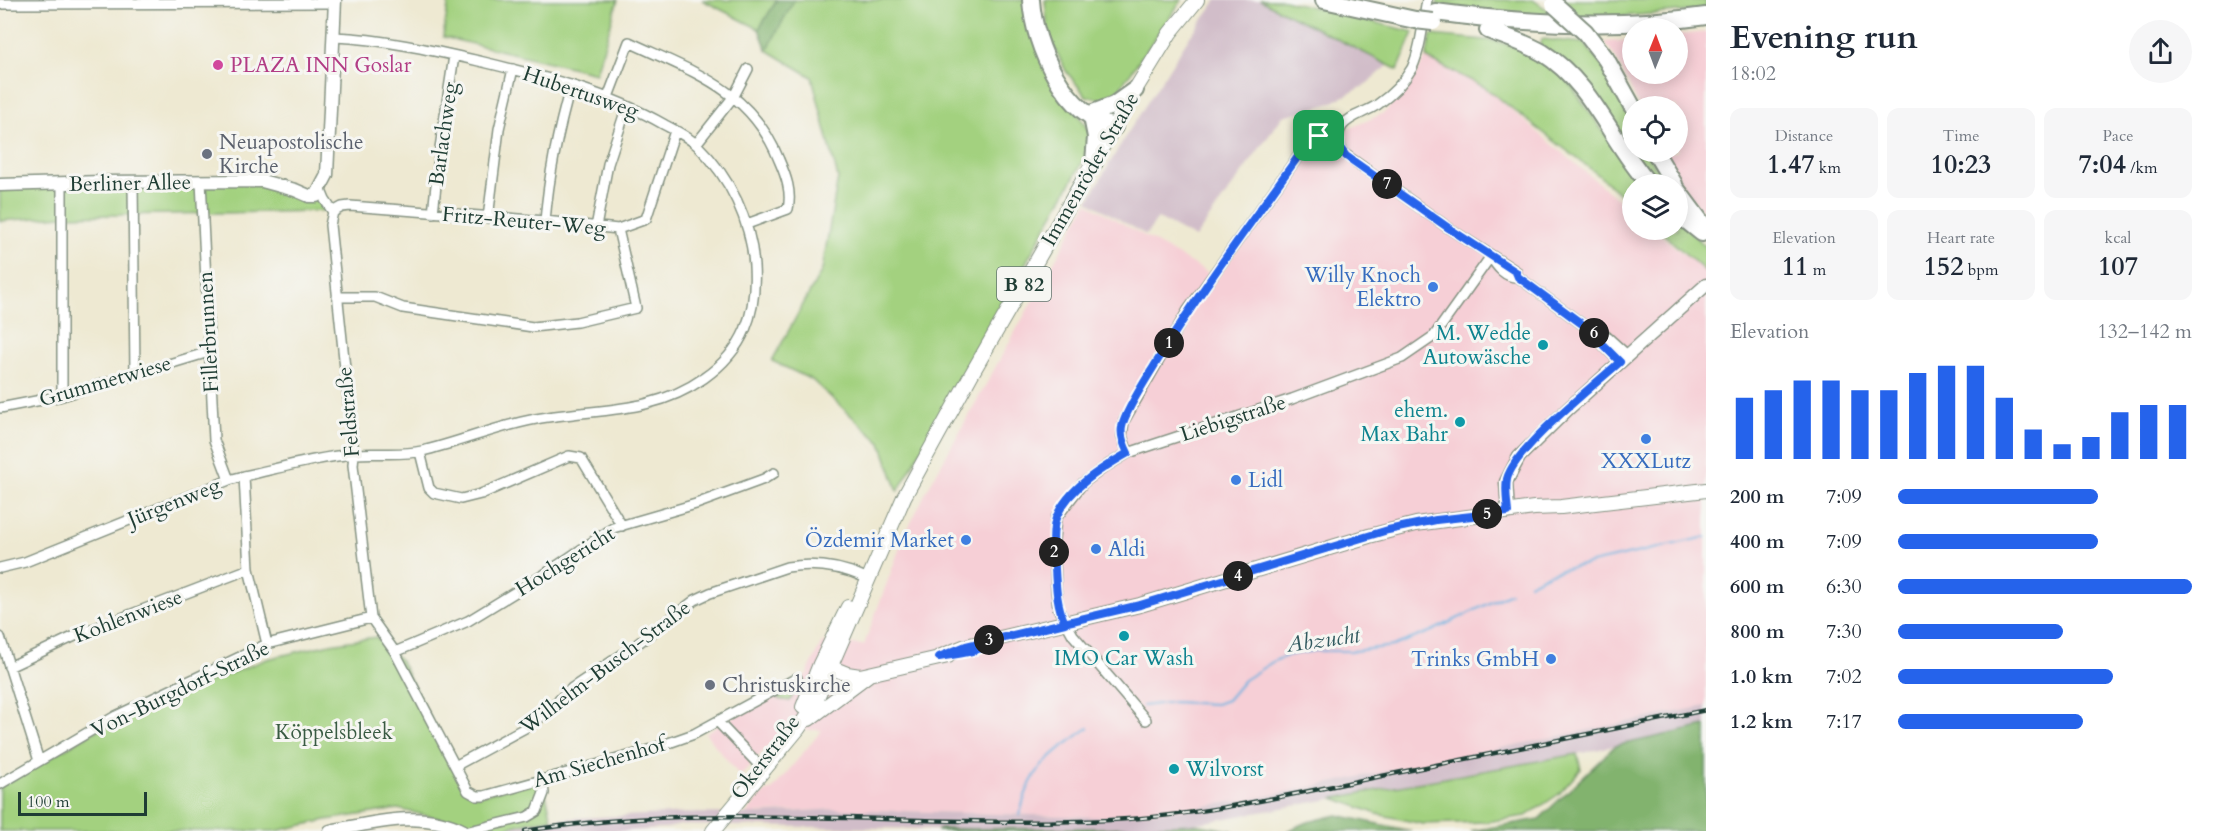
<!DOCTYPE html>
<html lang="en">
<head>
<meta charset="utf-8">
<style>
	body { margin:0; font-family:Cardo,serif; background:#f6f6f7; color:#1f2937; height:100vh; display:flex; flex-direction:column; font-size:22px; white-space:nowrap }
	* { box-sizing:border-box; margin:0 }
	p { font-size:20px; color:#747a83 }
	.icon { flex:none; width:33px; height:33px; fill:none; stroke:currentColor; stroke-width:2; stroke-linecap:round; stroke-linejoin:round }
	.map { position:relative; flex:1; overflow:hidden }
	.drawer { display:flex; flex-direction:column; background:#fff; width:510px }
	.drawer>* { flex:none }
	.needle { width:39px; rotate:1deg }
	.controls { position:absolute; left:1622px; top:18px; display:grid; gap:12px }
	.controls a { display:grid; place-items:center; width:66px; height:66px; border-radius:50%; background:#fff; box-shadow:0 3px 15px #0003; font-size:30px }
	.scale { position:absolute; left:18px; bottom:15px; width:129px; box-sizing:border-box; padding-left:6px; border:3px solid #1f3d34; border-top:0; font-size:16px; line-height:21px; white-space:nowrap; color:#1f3d34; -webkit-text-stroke:4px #f6f6f2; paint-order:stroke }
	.pin { position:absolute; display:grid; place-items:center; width:51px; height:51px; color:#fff; margin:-26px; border-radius:12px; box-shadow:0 3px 9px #0006 }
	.km { position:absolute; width:30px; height:30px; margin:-15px; border-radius:50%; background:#222; color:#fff; font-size:16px; line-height:30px; text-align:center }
	.round { display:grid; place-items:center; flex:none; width:63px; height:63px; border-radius:32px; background:#f6f6f7 }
	.head { display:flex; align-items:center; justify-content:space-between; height:102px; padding:0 24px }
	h1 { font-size:33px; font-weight:700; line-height:45px }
	.stats { display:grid; grid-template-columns:repeat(3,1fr); gap:9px; height:102px; padding:6px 24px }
	.stats div { display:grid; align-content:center; border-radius:12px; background:#f6f6f7; text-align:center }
	.stats b { font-size:26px; font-weight:700 }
	.stats small { font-size:16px; font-weight:400 }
	.stats p { font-size:16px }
	.chart { height:168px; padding:12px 24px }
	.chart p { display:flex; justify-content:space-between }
	.chart svg { width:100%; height:108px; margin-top:6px; stroke:#2563eb; stroke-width:6 }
	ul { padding:0 24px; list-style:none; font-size:20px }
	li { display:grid; grid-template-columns:96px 72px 1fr; align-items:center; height:45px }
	li i { height:15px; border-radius:8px; background:#2563eb }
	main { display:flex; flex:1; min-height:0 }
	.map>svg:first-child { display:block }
	.built { fill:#f6cfd6 }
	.industrial { fill:#d1bdc9 }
	.green { fill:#a3d17f; stroke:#61875a; stroke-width:1.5 }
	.forest { fill:#82b36e; stroke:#507851; stroke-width:1.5 }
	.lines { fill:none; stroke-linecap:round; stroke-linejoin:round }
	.stream { stroke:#67b1df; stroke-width:2 }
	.street-casing { stroke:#869383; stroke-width:12 }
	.secondary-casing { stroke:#869383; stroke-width:15 }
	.primary-casing { stroke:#869383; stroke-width:16 }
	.highway-casing { stroke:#869383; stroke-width:20 }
	.street { stroke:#fff; stroke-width:9 }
	.secondary { stroke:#fff; stroke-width:12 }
	.primary { stroke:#fff; stroke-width:14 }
	.highway { stroke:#fff; stroke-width:16 }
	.rail-casing { stroke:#1f3d34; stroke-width:4.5 }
	.rail { stroke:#f6f6f2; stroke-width:2; stroke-dasharray:7; stroke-linecap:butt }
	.highway-bridge-casing { stroke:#869383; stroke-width:20; stroke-linecap:butt }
	.highway-bridge { stroke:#fff; stroke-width:16 }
	.route-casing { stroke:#fff; stroke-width:12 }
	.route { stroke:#2563eb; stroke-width:8 }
	.hotel-dot { fill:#d1479c; stroke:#f6f6f2; stroke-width:2 }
	.worship-dot { fill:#6b7280; stroke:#f6f6f2; stroke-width:2 }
	.shop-dot { fill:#3f7fe0; stroke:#f6f6f2; stroke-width:2 }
	.culture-dot { fill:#0f9aa8; stroke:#f6f6f2; stroke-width:2 }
	.labels { text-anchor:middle; stroke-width:6; stroke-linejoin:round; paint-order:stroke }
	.shield { fill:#f6f6f2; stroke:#60746d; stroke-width:1.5 }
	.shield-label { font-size:20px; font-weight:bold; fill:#1f3d34 }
	.hotel-label { font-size:21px; fill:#b23c85; stroke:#f6f6f2; text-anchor:start }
	.street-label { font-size:21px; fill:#1f3d34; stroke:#f6f6f2 }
	.worship-label { font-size:21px; fill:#5b616d; stroke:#f6f6f2; text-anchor:start }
	.shop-label { font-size:21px; fill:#366cbe; stroke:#f6f6f2; text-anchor:end }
	.culture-label { font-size:21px; fill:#0d838f; stroke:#f6f6f2; text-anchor:end }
	.park-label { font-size:21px; fill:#395b43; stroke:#f6f6f2 }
	.water-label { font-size:22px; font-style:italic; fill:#315a5f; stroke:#f6f6f2 }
</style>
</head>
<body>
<main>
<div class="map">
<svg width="1706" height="831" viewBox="0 0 1706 831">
	<rect width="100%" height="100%" fill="#f6f6f2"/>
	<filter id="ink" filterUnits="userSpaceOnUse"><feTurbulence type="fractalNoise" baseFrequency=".0167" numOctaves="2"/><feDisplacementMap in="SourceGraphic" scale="12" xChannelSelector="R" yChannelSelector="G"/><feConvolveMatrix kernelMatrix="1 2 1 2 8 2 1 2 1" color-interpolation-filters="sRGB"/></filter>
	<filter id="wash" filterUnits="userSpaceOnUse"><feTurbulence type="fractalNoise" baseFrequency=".008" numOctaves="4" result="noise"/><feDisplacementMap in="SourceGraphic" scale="24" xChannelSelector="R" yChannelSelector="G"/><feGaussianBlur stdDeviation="1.35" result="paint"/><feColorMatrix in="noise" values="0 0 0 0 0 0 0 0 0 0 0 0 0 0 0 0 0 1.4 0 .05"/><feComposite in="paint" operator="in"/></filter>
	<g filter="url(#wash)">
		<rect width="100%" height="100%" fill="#eee9d2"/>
		<path class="built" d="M1706 32V214L1690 197 1663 152H1677V106H1639L1617 60 1605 42 1632 40V74H1677V35Z
			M1426 58 1484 87 1632 211V230H1654L1706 272V706L1252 799 1186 809 1095 817 836 809 746 814 762 795 774 788 822 730H783L740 776 705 733 807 674 822 642 864 645 903 539 927 490 1087 203 1217 278 1313 145 1384 113 1409 86Z"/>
		<path class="industrial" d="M1217 0H1259L1389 65 1364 86 1329 104 1283 116 1195 238 1158 218 1146 235 1088 201 1122 142 1186 42Z
			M1706 706V726L1577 754 1194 824 1108 828 938 829 680 825 663 829 626 831H495L529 822 552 819 692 813 758 814 836 809 1095 817 1186 809 1252 799Z"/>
		<path class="green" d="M449 0H618L596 73 443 37Z
			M702 0H777L759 29Z
			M794 0H1024L1078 114 1090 133 1088 152 898 491 881 443 812 380 772 361 822 270 838 178 812 77 767 50Z
			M1045 0H1182L1110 102 1086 96 1066 71 1048 35Z
			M1260 0H1284L1414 32 1398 70Z
			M1438 0H1533L1551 12 1560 0H1706V10L1583 19 1501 14 1437 5Z
			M1431 35 1496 41 1523 49 1566 79 1641 184H1632V205L1596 173 1484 87 1426 58Z
			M1542 39 1584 43 1604 69 1632 123V152H1647L1666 184H1653L1540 45Z
			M262 181 316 196 325 205 322 211 62 216 0 221V185Z
			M1677 219 1706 247V272L1659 230H1677Z
			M376 637 400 660 468 791 477 796 542 779 552 819 529 822 494 831 398 809 326 820 276 831H0V787L117 718 267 659 330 644Z
			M802 678 790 701 778 699V692Z
			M1577 754 1581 769 1559 794 1526 816 1485 822 1423 824 1377 814 1334 798Z"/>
		<path class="forest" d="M777 0H794L767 50 759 29Z
			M1706 726V831H1471L1539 819 1615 746Z
			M1337 815 1411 831H1287L1308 822Z
			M1194 824 1234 831H938V829L1108 828Z"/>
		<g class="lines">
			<path class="stream" d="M1529 584 1548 574 1565 569 1706 537
				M1143 706 1174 702 1216 704 1227 700 1244 680 1274 661 1289 655 1313 651H1354L1393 646 1432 631 1510 593
				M1020 815C1029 768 1051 755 1088 728"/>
		</g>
	</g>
	<g filter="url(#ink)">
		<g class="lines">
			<defs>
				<path id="street" d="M1427 0C1423 22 1421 48 1412 68 1404 82 1390 96 1377 105 1356 118 1328 120 1343 153L1450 229 1516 271 1518 277 1593 332 1597 339 1620 362
					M0 4 335 3
					M608 97 629 42C693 72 751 89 779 160 786 176 792 192 788 209L747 224
					M696 144 734 96 748 69
					M201 181 214 440 229 480
					M133 182 135 375
					M320 188 325 200 333 212 330 225 354 454 353 465 371 618 395 652 468 791 477 796H484L643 752 694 734 797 678
					M333 212 342 207 350 206 545 221 618 229 636 308 577 322 533 327 403 308 375 297H337
					M433 213 440 148 454 56
					M488 218 499 129 513 69
					M545 221C549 174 558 130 571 85
					M596 227 608 164 627 106
					M618 229 646 219 675 131
					M1491 256C1496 267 1506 278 1518 277
					M1593 332 1604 334 1627 355
					M62 396V184
					M0 408 62 396 209 352
					M420 452 429 488 434 493 461 499 481 494 569 456 581 458 622 526
					M1128 453 1122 436 1124 421 1188 310 1307 144 1319 136H1339
					M244 476 249 569 267 644
					M0 568 25 562 229 480 244 476C280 468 318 457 355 454 377 452 401 456 422 451 461 442 497 426 536 419 596 408 652 415 704 378 744 350 757 314 754 266 751 221 730 177 698 146 689 137 676 131 665 125 608 92 542 76 479 61 431 50 383 39 334 37
					M0 637 39 761
					M395 652 468 621 545 574 613 528 696 504 764 479 774 473
					M9 667 77 635 249 569
					M1146 720 1073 635 1058 608 1056 587 1054 539 1056 518 1083 483 1108 465 1128 453 1292 399 1402 358 1434 336 1491 256
					M718 722 760 766
					M455 766 534 723 572 688 632 648 695 600 710 593 787 567C813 563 839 566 864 577
					M0 784 116 716 267 644 371 618
					M469 831 527 817 537 811 544 793 542 779"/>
				<path id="secondary" d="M0 185 102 182 262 181 295 190 309 196H316L327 175 335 0
					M1508 512 1506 482 1519 457 1568 409 1706 285
					M330 831C373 823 423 809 464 831"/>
				<path id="primary" d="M939 657 966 646 1140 605 1369 536 1416 524 1534 508 1561 507 1706 490
					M825 665 847 674 860 676 948 656
					M803 707 820 664 848 607
					M809 719 868 675
					M713 831 798 729 813 707 904 497 971 375 1135 90 1170 33 1197 0"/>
				<path id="highway" d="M1031 0C1034 47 1065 114 1114 127
					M1324 0 1415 20
					M1435 12C1525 24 1616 29 1706 16
					M1488 30C1506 37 1526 43 1543 53 1593 84 1611 142 1649 184
					M1606 59 1632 106
					M1093 113 1114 105 1135 90
					M1092 117 1096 137 1094 162
					M1655 152 1674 184
					M1677 190 1706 229
					M1677 213 1702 233"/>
			</defs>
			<use href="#street" class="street-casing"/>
			<use href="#secondary" class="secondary-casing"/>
			<use href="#primary" class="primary-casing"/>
			<use href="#highway" class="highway-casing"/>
			<use href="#street" class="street"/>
			<use href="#secondary" class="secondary"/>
			<use href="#primary" class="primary"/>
			<use href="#highway" class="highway"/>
			<defs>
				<path id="rail" d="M525 831C718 800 916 829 1111 820 1201 816 1289 795 1377 777 1487 755 1596 732 1706 710"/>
			</defs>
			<use href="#rail" class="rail-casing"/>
			<use href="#rail" class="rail"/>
			<defs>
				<path id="highway-bridge" d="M1554 4 1585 32 1606 59
					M1415 20 1433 22"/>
			</defs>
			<use href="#highway-bridge" class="highway-bridge-casing"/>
			<use href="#highway-bridge" class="highway-bridge"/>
		</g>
	</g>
	<g class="lines" filter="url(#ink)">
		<defs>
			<path id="route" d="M1319 136 1307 144C1256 216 1202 287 1156 363 1147 378 1125 411 1122 427 1120 436 1124 445 1128 453 1102 468 1068 488 1056 518 1051 533 1054 553 1055 569 1056 588 1057 606 1065 623L996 640C981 652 958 654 939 657L966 646 1140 605 1388 530 1436 520 1508 512C1507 502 1505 490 1507 479 1515 448 1593 386 1620 362L1597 339 1593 332 1518 277 1516 272 1450 229 1346 156 1341 149 1339 136H1319"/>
		</defs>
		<use href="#route" class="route-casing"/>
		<use href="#route" class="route"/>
	</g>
	<circle class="hotel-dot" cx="218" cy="65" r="6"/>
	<g class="worship-dot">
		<circle cx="207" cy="154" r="6"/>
		<circle cx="710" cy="685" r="6"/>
	</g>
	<g class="shop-dot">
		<circle cx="1433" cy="287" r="6"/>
		<circle cx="1646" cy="439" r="6"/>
		<circle cx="1236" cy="480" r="6"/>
		<circle cx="966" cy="540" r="6"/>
		<circle cx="1096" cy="549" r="6"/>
		<circle cx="1551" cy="659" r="6"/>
	</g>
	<g class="culture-dot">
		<circle cx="1543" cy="345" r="6"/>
		<circle cx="1460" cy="422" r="6"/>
		<circle cx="1124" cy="636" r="6"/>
		<circle cx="1174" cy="769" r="6"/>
	</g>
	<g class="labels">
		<rect class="shield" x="997" y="267" width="54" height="34" rx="4.5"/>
		<g class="shield-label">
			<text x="1024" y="291">B 82</text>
		</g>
		<g class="hotel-label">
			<text x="230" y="72">PLAZA INN Goslar</text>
		</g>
		<g class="street-label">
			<text transform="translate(581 92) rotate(19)" y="7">Hubertusweg</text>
			<text transform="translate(443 134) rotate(-82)" y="7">Barlachweg</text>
			<text transform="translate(1090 169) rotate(-60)" y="7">Immenröder Straße</text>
			<text transform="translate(130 183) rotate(-1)" y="7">Berliner Allee</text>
			<text transform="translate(524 221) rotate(5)" y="7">Fritz-Reuter-Weg</text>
			<text transform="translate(208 332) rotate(-93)" y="7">Fillerbrunnen</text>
			<text transform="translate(105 381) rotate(-16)" y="7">Grummetwiese</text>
			<text transform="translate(348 412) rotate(-95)" y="7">Feldstraße</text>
			<text transform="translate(1233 418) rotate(-18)" y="7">Liebigstraße</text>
			<text transform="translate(174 502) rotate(-22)" y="7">Jürgenweg</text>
			<text transform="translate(565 561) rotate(-32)" y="7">Hochgericht</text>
			<text transform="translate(128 616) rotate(-21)" y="7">Kohlenwiese</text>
			<text transform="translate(605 667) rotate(-37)" y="7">Wilhelm-Busch-Straße</text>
			<text transform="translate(180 689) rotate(-26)" y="7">Von-Burgdorf-Straße</text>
			<text transform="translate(765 757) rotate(-53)" y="7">Okerstraße</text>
			<text transform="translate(599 762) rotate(-16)" y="7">Am Siechenhof</text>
		</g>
		<g class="worship-label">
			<text x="219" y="149">Neuapostolische<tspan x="219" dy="24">Kirche</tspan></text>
			<text x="722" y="692">Christuskirche</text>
		</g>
		<g class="shop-label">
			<text x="1421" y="282">Willy Knoch<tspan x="1421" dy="24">Elektro</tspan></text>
			<text x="1646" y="468" text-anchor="middle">XXXLutz</text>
			<text x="1248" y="487" text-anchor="start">Lidl</text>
			<text x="954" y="547">Özdemir Market</text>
			<text x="1108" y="556" text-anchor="start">Aldi</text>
			<text x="1539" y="666">Trinks GmbH</text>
		</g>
		<g class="culture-label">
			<text x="1531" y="340">M. Wedde<tspan x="1531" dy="24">Autowäsche</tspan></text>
			<text x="1448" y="417">ehem.<tspan x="1448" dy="24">Max Bahr</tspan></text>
			<text x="1124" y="665" text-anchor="middle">IMO Car Wash</text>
			<text x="1186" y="776" text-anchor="start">Wilvorst</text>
		</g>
		<g class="park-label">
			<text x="334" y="739">Köppelsbleek</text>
		</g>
		<g class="water-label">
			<text transform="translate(1323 639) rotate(-8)" y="8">Abzucht</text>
		</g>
	</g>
</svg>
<div class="controls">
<a><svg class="needle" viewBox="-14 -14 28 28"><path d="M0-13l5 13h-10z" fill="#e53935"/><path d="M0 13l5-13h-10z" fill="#747a83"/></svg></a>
<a><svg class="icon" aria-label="locate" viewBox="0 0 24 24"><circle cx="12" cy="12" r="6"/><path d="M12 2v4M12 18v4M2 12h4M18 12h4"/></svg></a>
<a><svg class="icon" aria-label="layers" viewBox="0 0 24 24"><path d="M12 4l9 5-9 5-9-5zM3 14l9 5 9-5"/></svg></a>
</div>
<div class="scale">100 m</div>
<div class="pin" style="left:1319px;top:136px;background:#1e9e55"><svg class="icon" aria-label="arrive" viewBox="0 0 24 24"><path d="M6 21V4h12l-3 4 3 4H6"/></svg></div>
<b class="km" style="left:1169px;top:343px">1</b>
<b class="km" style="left:1054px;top:552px">2</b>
<b class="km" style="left:989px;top:640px">3</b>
<b class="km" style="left:1238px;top:576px">4</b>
<b class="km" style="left:1487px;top:514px">5</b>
<b class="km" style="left:1594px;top:333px">6</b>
<b class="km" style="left:1387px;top:184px">7</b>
</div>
<section class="drawer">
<div class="head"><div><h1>Evening run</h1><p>18:02</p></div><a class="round"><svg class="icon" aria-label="share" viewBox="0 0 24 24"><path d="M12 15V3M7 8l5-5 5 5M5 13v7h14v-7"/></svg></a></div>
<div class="stats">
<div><p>Distance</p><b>1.47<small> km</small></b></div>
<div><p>Time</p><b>10:23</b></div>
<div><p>Pace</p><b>7:04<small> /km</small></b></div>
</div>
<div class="stats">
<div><p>Elevation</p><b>11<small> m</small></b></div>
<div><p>Heart rate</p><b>152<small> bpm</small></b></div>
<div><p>kcal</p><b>107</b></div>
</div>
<div class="chart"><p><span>Elevation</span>132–142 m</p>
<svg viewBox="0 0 160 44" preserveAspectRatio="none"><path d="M5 44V19M15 44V16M25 44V12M35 44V12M45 44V16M55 44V16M65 44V9M75 44V6M85 44V6M95 44V19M105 44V32M115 44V38M125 44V35M135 44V25M145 44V22M155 44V22"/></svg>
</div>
<ul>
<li><b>200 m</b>7:09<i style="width:68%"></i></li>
<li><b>400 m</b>7:09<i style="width:68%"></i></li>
<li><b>600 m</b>6:30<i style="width:100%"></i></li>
<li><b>800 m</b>7:30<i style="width:56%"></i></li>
<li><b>1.0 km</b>7:02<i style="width:73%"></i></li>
<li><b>1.2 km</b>7:17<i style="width:63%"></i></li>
</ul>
</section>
</main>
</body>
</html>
